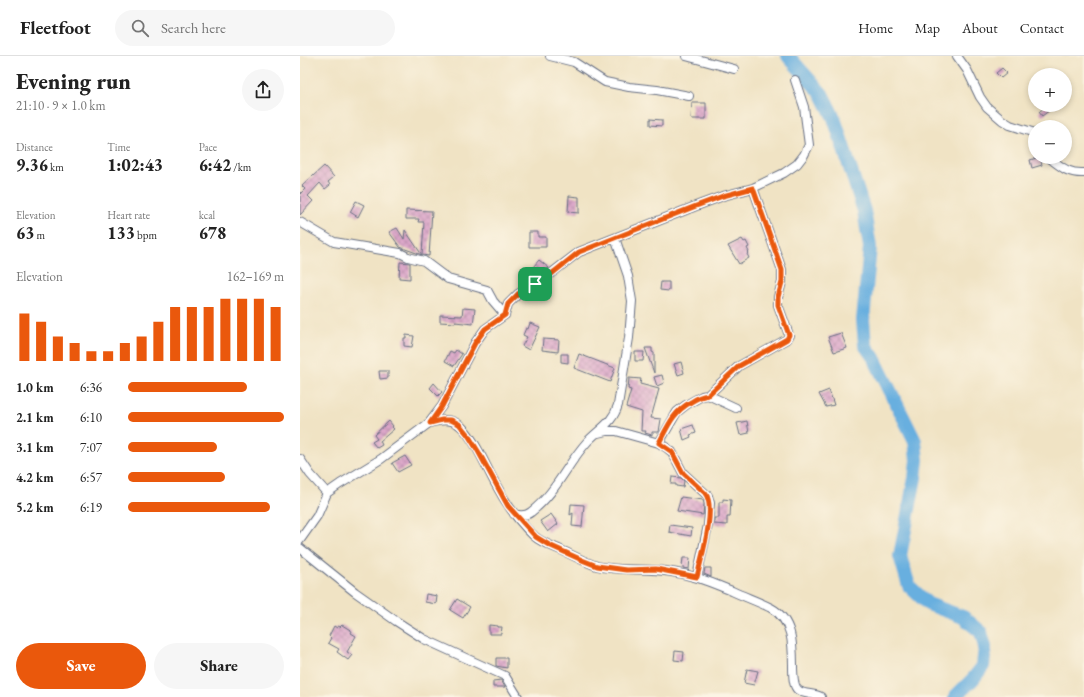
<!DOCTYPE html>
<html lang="en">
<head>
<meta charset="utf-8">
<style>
	body { margin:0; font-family:"EB Garamond",serif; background:#f6f6f6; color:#222; height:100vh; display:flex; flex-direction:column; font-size:15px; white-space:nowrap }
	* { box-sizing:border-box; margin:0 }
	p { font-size:13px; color:#767676 }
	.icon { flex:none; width:22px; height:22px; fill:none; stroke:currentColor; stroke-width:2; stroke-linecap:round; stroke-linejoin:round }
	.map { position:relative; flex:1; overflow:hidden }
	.panel { display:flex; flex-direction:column; background:#fff; width:300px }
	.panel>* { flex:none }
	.fabs { position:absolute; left:728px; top:12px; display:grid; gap:8px }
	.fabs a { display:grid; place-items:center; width:44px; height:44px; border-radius:50%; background:#fff; box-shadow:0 2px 6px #0003; font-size:20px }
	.pin { position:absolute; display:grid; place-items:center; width:34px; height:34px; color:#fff; margin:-17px; border-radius:8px; box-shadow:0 2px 6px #0006 }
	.round { display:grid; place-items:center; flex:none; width:42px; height:42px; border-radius:21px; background:#f6f6f6 }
	.summary { display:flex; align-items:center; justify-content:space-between; height:68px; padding:0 16px }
	h1 { font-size:22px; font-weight:800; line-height:30px }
	.metrics { display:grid; grid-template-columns:repeat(3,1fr); gap:6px; height:68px; padding:4px 16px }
	.metrics div { display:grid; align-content:center }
	.metrics b { font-size:17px; font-weight:800 }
	.metrics small { font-size:11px; font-weight:400 }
	.metrics p { font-size:11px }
	.chart { height:112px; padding:8px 16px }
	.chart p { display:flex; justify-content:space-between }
	.chart svg { width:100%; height:72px; margin-top:4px; stroke:#ea580c; stroke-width:6 }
	.action { display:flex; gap:8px; margin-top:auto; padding:8px 16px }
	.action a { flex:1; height:46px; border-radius:24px; background:#ea580c; color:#fff; font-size:16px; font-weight:800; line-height:46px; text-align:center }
	.action a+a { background:#f6f6f6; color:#222 }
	ul { padding:0 16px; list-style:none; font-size:13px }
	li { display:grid; grid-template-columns:64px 48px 1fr; align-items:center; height:30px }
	li i { height:10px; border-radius:5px; background:#ea580c }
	header { display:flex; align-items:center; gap:24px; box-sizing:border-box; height:56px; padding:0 20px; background:#fff; border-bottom:1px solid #e0e0e0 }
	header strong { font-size:19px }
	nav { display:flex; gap:22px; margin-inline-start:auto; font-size:14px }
	.search { width:280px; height:36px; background:#f6f6f6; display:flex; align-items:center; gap:10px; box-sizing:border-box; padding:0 14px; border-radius:22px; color:#767676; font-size:15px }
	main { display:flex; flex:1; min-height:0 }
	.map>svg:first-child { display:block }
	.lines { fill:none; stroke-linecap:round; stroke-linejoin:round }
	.river { stroke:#67afdf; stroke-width:14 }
	.building { fill:url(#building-cross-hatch) }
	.street-casing { stroke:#666e82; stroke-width:10 }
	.street { stroke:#fff; stroke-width:8 }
	.route-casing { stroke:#fff; stroke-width:8 }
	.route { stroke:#ea580c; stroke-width:5 }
</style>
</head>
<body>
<header>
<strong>Fleetfoot</strong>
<div class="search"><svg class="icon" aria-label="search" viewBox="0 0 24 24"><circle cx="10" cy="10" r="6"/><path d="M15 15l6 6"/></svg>Search here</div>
<nav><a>Home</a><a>Map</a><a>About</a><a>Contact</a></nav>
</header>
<main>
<section class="panel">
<div class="summary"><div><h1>Evening run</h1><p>21:10 · 9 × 1.0 km</p></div><a class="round"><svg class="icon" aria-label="share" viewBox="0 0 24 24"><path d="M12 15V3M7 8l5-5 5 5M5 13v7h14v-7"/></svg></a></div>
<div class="metrics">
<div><p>Distance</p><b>9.36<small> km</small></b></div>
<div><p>Time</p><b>1:02:43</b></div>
<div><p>Pace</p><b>6:42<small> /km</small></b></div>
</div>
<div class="metrics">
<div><p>Elevation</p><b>63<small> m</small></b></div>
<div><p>Heart rate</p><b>133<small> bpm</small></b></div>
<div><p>kcal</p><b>678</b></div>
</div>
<div class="chart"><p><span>Elevation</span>162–169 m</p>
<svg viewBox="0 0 160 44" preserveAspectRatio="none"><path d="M5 44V15M15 44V20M25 44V29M35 44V33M45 44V38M55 44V38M65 44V33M75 44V29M85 44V20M95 44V11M105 44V11M115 44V11M125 44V6M135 44V6M145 44V6M155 44V11"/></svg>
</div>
<ul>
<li><b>1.0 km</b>6:36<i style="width:76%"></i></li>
<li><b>2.1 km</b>6:10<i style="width:100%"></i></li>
<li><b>3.1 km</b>7:07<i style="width:57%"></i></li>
<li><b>4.2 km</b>6:57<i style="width:62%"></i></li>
<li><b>5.2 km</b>6:19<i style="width:91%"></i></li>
</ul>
<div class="action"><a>Save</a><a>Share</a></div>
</section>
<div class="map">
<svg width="784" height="641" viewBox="0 0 784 641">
	<defs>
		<pattern id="building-cross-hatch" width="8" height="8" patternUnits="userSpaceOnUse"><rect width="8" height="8" fill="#dca6c9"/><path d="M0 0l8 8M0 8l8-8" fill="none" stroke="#b288a6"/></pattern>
	</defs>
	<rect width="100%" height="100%" fill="#fcf5e5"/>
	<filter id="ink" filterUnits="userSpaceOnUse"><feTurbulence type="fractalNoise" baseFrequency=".025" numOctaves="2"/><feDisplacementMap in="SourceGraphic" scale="8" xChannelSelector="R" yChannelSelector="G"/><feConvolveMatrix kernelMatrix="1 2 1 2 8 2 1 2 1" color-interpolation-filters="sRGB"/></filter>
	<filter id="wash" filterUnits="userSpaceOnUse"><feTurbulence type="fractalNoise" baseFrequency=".012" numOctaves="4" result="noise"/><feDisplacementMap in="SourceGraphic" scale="16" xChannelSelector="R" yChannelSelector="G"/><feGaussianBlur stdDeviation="0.9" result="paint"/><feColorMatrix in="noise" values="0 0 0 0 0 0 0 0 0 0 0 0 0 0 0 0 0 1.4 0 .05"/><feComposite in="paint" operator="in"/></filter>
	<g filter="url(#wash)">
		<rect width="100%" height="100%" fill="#f0e3c4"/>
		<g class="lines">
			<path class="river" d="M488 0 522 38 534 62 564 155 570 191 563 264 565 289 574 302 615 385 617 404 615 422 600 500 609 530 628 548 663 561 681 576 685 591 683 610 673 623 655 641"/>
		</g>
		<g id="blocks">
			<path class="building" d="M702 12 707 17 701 22 696 17Z
				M392 47H406V63H391Z
				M747 49 750 54 742 60 739 56Z
				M350 63 362 64V70L350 69Z
				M740 101 742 109 732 112 730 104Z
				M24 110 34 121 28 126 30 129 25 133 20 127 8 140 13 145 0 159V138L5 133 2 130Z
				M269 140 279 141V157L268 156Z
				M56 145 64 149 58 161 50 156Z
				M106 154 132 155 129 200 122 199 124 166H118L119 163H106Z
				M97 172 104 183 105 174 122 199 100 191 89 176Z
				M229 176H238V181H246V191H229Z
				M442 183 444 186 446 185 449 191 447 192 449 196 447 198 449 202 439 208 428 190Z
				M239 204 249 212 241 218 233 211Z
				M100 206 110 207V223L99 222Z
				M361 226H369V235L360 234Z
				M163 252 175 253 173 268 155 266V267L140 266V259L162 260Z
				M230 267 240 271 229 294 222 290 227 281 223 279 226 272 228 273Z
				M541 277 547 292 534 296 528 281Z
				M106 279 114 280 112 291 104 290V282H106Z
				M243 283 259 284 258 296 242 294Z
				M345 292H352V296L354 297V317Z
				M156 294 162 298 154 310 145 305 150 295 154 297Z
				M335 296H344L343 305H335Z
				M261 298H268V307L261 306Z
				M279 298 315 312 310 326 274 312Z
				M381 306 384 317 378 319 374 308Z
				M79 315H88V322L80 323Z
				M362 319 364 327 357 330 354 321Z
				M329 322 341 323 340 328 359 333 351 362 361 363 359 376H352V379L345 377 346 375H341L342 356 326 351 331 334 328 333Z
				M134 327 142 336 138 340 130 332Z
				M529 334 534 349 526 351 519 338Z
				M89 365 93 370 92 371 94 373 80 385 82 389 77 392 72 386 77 383 74 379Z
				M447 365 449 377 440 379 437 367Z
				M393 369 396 377 390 379 391 381 384 384 381 373Z
				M105 400 111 409 98 416 92 407Z
				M372 421 381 422 384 425 383 431 376 430V428H371Z
				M381 441 403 444 404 448 403 459 377 455Z
				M423 443 431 444 430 461H427V469L414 468V462H419V446H423Z
				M271 448 284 449 282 471 272 470 273 457 270 459Z
				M251 458 258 468 248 476 240 465Z
				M370 469 392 472 391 480 369 476Z
				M383 502H390L389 513 383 512V510H382Z
				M405 512H411V521L404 518Z
				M126 538 137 540 136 548 125 546Z
				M157 543 170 551 163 562 150 554Z
				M42 569 52 575 51 577 56 580 47 596 52 599 48 604 37 596 39 593 28 587 31 582 29 580 34 570 37 572 38 570 40 571Z
				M189 569 198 570V571H202L201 578H189Z
				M375 595 384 596 383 605 374 604Z
				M196 602H207V612L196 610Z
				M447 613 458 615 454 629 444 627Z
				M201 624 205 631H193V625Z"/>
		</g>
	</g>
	<g filter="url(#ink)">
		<use href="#blocks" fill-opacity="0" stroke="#666e82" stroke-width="1"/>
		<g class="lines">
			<defs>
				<path id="street" d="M250 0 274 6 305 26 329 31 357 34 389 40
					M386 0 434 13
					M657 0 667 14 680 41 687 51 702 64 710 69 735 77
					M748 101C761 110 767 118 784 117
					M0 166 34 186 100 197 108 201 124 205 148 223 187 234 193 245 205 259
					M408 339 439 310 487 283 489 279 478 249V241L482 226V214L453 132
					M129 367C139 364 150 362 158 368 173 378 186 411 195 427 205 446 218 465 234 480 242 487 252 490 261 494 273 499 284 506 297 510 322 516 347 511 372 516 394 519 412 527 432 535 445 541 459 546 471 552 506 571 485 624 498 634 504 639 514 637 521 641
					M298 377 306 375H316L359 387 367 392 372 396 383 417 408 440 410 447 408 469 397 521
					M359 387 377 356 386 349 402 340 408 339 436 352
					M0 403 10 418 27 437
					M214 458C220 460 226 460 231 456 256 437 267 408 287 386 299 373 313 367 318 349L329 282 332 245 328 220 315 182
					M0 484 17 460 27 437 40 428 81 403 129 367 142 350 175 287 185 273 205 259 208 248 218 238 249 219 279 196 396 150 423 140 453 132 484 117 497 108 504 99 509 89 504 51 495 24
					M0 492 55 536 96 565 124 583 205 620 218 641"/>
			</defs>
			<use href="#street" class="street-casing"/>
			<use href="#street" class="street"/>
		</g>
	</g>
	<g class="lines" filter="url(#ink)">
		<defs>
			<path id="route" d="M453 132 482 214V226L478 241V249L489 279 487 283 439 310 408 339C402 340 397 342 391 346 373 356 368 370 359 387L372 396 383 417 405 437C417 451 401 503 397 521L356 513 326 514 297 510 282 504 249 489 236 481 208 450 178 395 168 379 159 368 151 364H142L130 367 142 350 175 287 185 273 205 259 208 248 218 238 249 220 279 196 396 150 423 140Z"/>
		</defs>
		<use href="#route" class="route-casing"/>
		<use href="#route" class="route"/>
	</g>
</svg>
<div class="fabs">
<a>+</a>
<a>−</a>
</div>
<div class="pin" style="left:235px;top:228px;background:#1e9e55"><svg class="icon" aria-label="arrive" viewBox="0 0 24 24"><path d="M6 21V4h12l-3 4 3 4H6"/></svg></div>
</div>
</main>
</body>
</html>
